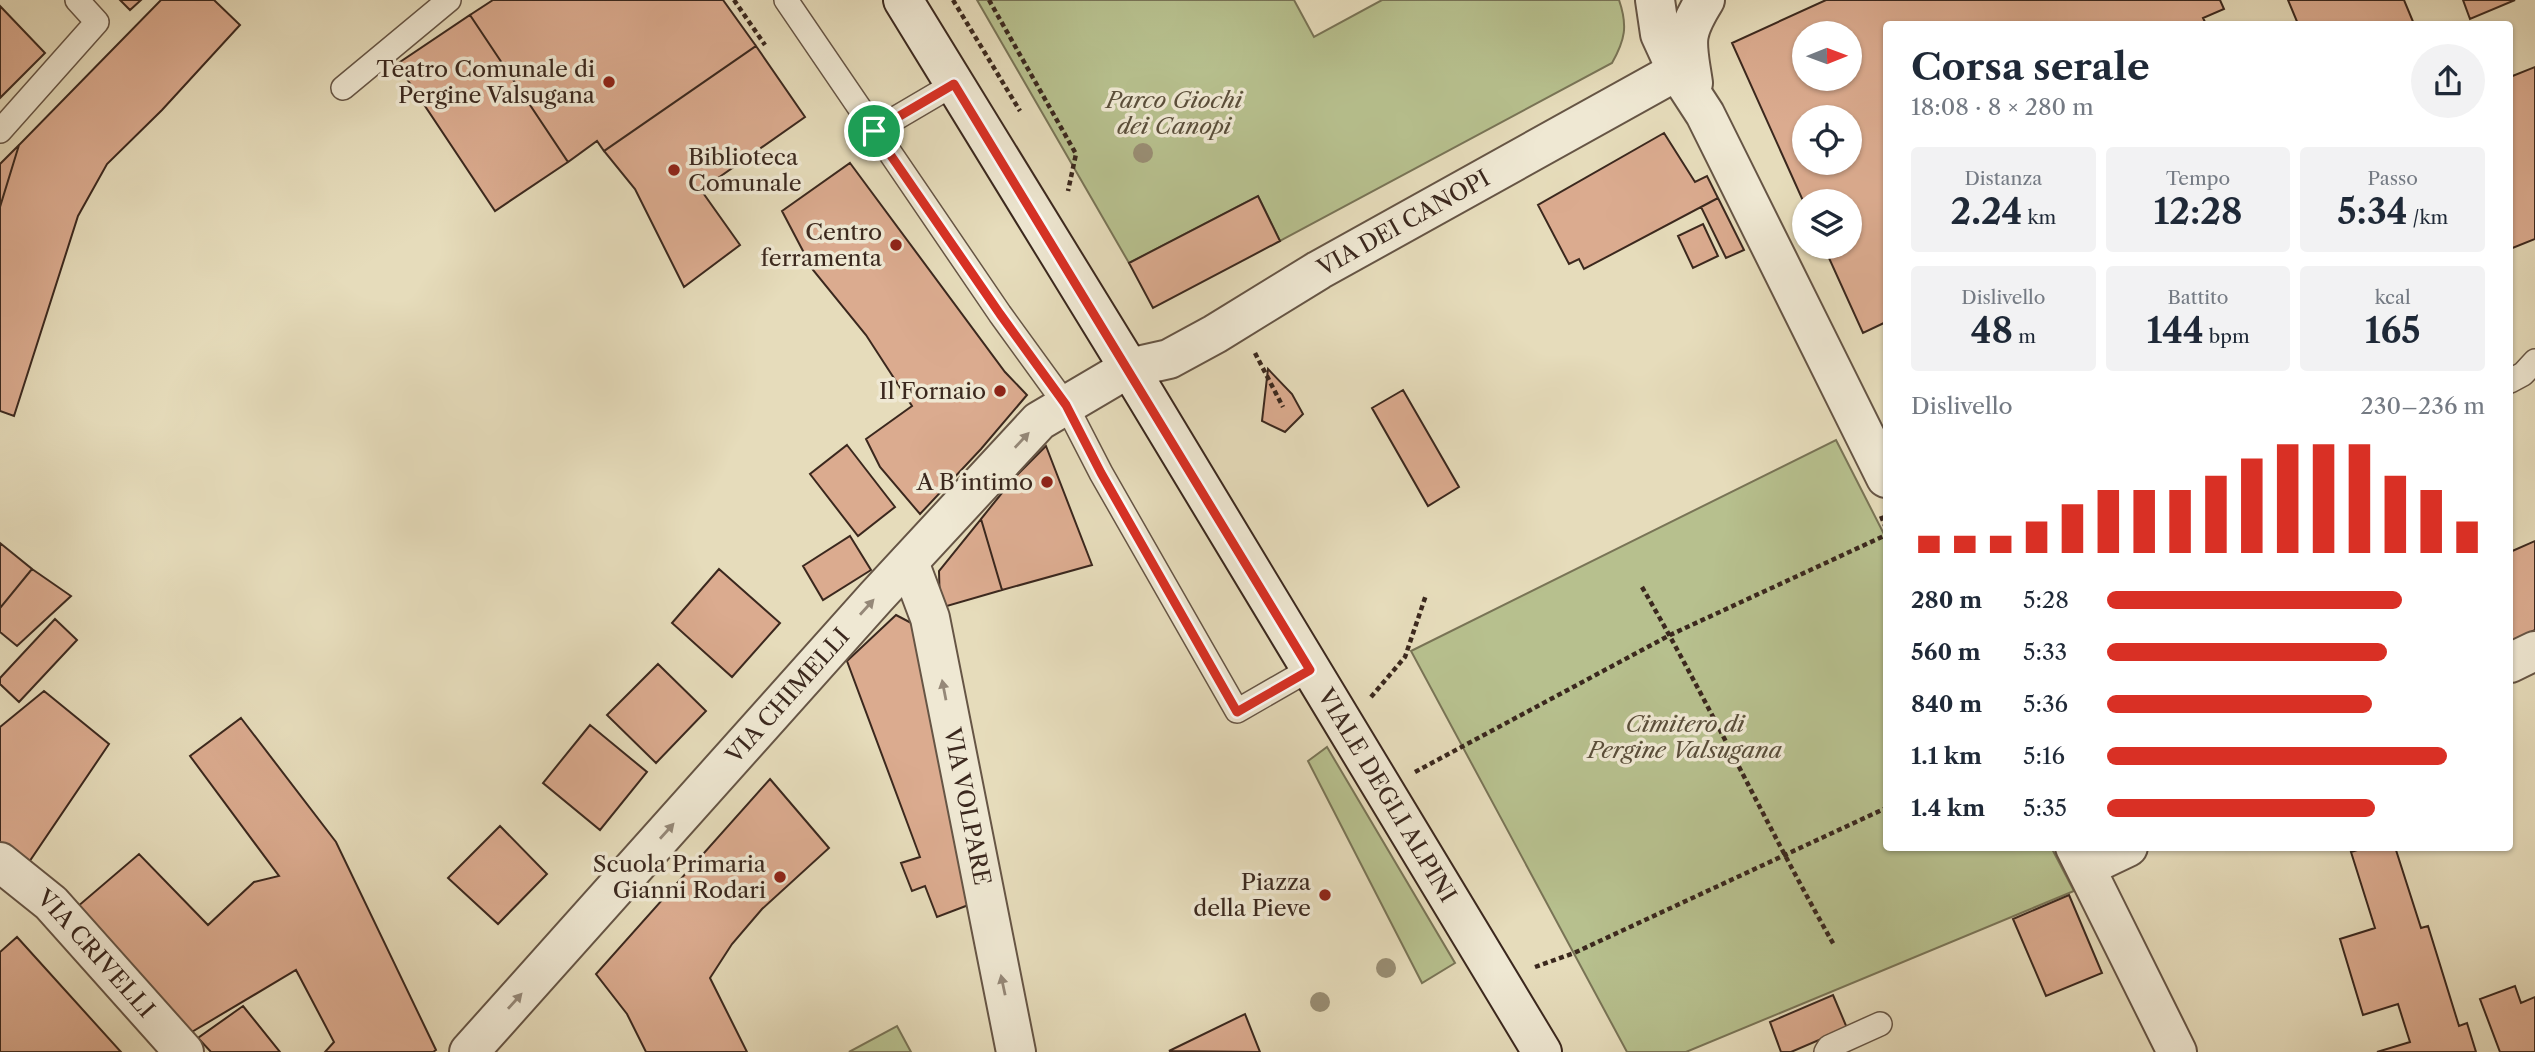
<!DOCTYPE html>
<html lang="it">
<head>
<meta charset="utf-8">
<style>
	body { margin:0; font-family:"Libre Caslon Text",serif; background:#f2f2f3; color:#1f2937; height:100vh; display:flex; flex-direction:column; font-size:26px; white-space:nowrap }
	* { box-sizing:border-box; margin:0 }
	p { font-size:23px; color:#747a83 }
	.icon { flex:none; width:38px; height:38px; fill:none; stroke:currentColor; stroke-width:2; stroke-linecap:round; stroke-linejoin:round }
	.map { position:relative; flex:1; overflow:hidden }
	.drawer { position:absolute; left:1883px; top:21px; width:630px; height:830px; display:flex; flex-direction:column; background:#fff; border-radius:7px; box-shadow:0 2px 5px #0004 }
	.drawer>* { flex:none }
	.needle { width:46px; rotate:89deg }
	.fabs { position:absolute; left:1792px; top:21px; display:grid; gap:14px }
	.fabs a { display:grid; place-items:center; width:70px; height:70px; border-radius:50%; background:#fff; box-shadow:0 2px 5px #0004; font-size:35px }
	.pin { position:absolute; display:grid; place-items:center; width:60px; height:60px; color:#fff; margin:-30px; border:4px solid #fff; border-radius:50%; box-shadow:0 2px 7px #0007 }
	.round { display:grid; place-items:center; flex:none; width:74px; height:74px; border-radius:37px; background:#f2f2f3 }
	.summary { display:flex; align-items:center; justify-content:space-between; height:119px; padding:0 28px }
	h1 { font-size:38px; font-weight:800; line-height:52px }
	.stats { display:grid; grid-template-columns:repeat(3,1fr); gap:10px; height:119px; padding:7px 28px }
	.stats div { display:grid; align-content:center; border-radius:7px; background:#f2f2f3; text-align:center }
	.stats b { font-size:35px; font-weight:800 }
	.stats small { font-size:19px; font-weight:400 }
	.stats p { font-size:19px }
	.chart { height:196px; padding:14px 28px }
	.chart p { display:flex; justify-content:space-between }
	.chart svg { width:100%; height:126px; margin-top:7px; stroke:#d93025; stroke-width:6 }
	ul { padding:0 28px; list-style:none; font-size:23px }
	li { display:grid; grid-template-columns:112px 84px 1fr; align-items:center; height:52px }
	li i { height:18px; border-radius:9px; background:#d93025 }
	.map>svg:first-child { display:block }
	.green { fill:#b7c08e; stroke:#797456; stroke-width:2 }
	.building { fill:#dbab8f; stroke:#3b281e; stroke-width:2; fill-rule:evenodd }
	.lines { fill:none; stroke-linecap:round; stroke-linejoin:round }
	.lane-casing { stroke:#665545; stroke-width:26 }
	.street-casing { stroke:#665545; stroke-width:42 }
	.secondary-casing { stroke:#3b281e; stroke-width:42 }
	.path { stroke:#3b281e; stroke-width:4.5; stroke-dasharray:5 3.5; stroke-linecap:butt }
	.lane { stroke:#efe8d3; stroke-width:23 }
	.street { stroke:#efe8d3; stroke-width:38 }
	.secondary { stroke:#efe8d3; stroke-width:38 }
	.tree { fill:#998e74 }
	.oneway { fill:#958878 }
	.route-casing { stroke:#fff; stroke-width:14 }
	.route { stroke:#d93025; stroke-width:9 }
	.poi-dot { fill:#8f2418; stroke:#efe8d3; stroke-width:2.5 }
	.labels { text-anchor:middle; stroke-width:7; stroke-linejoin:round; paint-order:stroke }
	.poi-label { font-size:23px; fill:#3b281e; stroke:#efe8d3; text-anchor:end }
	.park-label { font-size:23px; font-style:italic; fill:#5a4e3a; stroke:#efe8d3 }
	.street-label { font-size:23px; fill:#3b281e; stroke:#efe8d3 }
</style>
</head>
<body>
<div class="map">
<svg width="2535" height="1052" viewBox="0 0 2535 1052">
	<rect width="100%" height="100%" fill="#e6dcbb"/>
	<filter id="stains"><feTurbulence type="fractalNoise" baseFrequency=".00286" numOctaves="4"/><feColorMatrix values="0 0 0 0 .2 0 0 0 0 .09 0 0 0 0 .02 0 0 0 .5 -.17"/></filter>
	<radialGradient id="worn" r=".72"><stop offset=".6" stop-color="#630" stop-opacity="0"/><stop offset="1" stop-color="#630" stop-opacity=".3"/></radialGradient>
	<path class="green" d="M977 0H1294L1314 37 1382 0H1619C1628 26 1625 40 1612 63L1280 241 1258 196 1129 263Z
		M1836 440 1886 538V847H2051L2074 891 1686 1052H1627L1411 651Z
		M1327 747 1455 963 1422 983 1308 761Z
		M897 1026 911 1052H849Z"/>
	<path class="building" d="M120 0H141L130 10Z
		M161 0H214L240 25 162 110 107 164 78 216 14 416 0 411V207L19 145Z
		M493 0H723L756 46 604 151 597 141 568 162 470 15Z
		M1826 0H2220L2224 9 2203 18 2206 24H1886V322L1863 333 1824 247H1850V201L1804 203 1732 43ZM1804 33H1850V79H1804ZM1804 117H1850V163H1804Z
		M2288 0H2404L2414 24H2298Z
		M2463 0H2515L2470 19Z
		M0 6 45 53 0 98Z
		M470 15 568 162 495 211 397 64Z
		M756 46 805 117 701 190 740 245 684 287 635 189 604 151Z
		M2535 67V239L2510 249V77Z
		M1664 133 1695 182 1707 176 1718 198 1584 269 1579 259 1569 264 1538 205Z
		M19 145 0 207V164Z
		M850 163 1005 372 1027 395 981 449 920 514 880 467 866 439 912 406 866 335 813 270 782 211Z
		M1258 196 1280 241 1153 308 1129 263Z
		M1718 198 1744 250 1726 258 1701 207Z
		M1703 224 1718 256 1693 268 1678 236Z
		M1268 369 1292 394 1303 414 1285 432 1262 421Z
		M1403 390 1459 487 1428 506 1372 408Z
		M847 445 895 507 858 536 810 474Z
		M1046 446 1092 565 1002 590 981 519 1014 478Z
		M981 519 1002 590 940 608 939 571Z
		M850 536 871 570 823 600 803 566Z
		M2535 541V630L2510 642V552Z
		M0 543 32 569 0 608Z
		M32 569 71 596 17 646 0 632V608Z
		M719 569 780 623 732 677 672 623Z
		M896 615 917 626 971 904 937 917 925 886 912 891 901 863 920 857 847 661Z
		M55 619 77 640 19 702 0 684V678Z
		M658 664 706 711 656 763 607 715Z
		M44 691 109 744 25 868 0 848V727Z
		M241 718 336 842 436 1050 433 1052H325L334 1042 296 970 185 1036 77 907 139 854 208 925 254 882 279 876 190 756Z
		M590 725 647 772 600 830 543 783Z
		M770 779 829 848 762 909 732 944 710 978 747 1052H646L627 1014 596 974Z
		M500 826 547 874 498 924 448 878Z
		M2367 847H2395L2421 928 2428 926 2459 1026 2467 1023 2476 1052H2377L2410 1042 2398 1004 2363 1015 2340 939 2375 928 2351 852Z
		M2069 895 2102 973 2046 996 2013 919Z
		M17 937 121 1052H0V952Z
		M2515 986 2521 1003 2535 997V1052H2500L2480 999Z
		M1833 995 1847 1028 1791 1052H1781L1770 1022Z
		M243 1006 280 1052H211L198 1038Z
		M1245 1014 1260 1052 1169 1051Z"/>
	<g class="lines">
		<defs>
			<path id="lane" d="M786 0 1000 314 1066 405 1101 473 1237 711 1310 669
				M343 88 449 0
				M0 131 97 22 77 0
				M874 131 954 84
				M2510 381 2523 374 2535 361
				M1826 1052 1829 1047 1880 1024"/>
			<g id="street">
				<path d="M1655 0 1660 34 1677 71 1705 114 1886 478"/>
				<path d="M1693 83C1687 42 1682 37 1705 0"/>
				<path id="s1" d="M909 562 930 618 1016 1052"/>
				<path d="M2510 663 2535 651"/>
				<path d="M2075 847 2177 1052"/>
				<path id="s2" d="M0 862 51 903 184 1052"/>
				<path d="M2086 867 2128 847"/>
				<path id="s3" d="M469 1052 876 597 1039 421 1129 368 1169 359 1215 334 1319 270 1677 71"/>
			</g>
			<g id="secondary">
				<path id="s4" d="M903 0 1129 368 1542 1052"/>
			</g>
		</defs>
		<use href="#lane" class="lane-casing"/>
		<use href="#street" class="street-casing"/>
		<use href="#secondary" class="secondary-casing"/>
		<path class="path" d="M734 0 765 45
			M953 0 1020 111
			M989 0 1076 154 1068 191
			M1255 353 1283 407
			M1881 516 1886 528
			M1642 587C1710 704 1767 827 1834 945
			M1371 697 1405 657 1426 595
			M1415 772 1670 635 1886 535
			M1535 967 1574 953 1886 808"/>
		<use href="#lane" class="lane"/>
		<use href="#street" class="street"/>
		<use href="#secondary" class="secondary"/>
	</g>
	<g class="tree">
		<circle cx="1143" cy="153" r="10"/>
		<circle cx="1386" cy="968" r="10"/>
		<circle cx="1320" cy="1002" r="10"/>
	</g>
	<defs><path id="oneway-solid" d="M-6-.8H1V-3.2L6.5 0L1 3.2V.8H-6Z" transform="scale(1.75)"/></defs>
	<g class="oneway">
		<use href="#oneway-solid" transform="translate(1022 440) rotate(-47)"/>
		<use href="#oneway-solid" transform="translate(867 607) rotate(-48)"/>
		<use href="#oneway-solid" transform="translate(944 690) rotate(-101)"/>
		<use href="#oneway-solid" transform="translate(667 831) rotate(-48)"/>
		<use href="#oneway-solid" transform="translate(1003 985) rotate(-102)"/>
		<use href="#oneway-solid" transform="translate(515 1001) rotate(-48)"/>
	</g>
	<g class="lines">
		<defs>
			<path id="route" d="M954 84 1310 670 1237 712 1101 473 1066 405 1000 314 874 131Z"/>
		</defs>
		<use href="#route" class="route-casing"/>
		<use href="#route" class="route"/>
	</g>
	<g class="poi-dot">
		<circle cx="609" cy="82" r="7"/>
		<circle cx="674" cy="170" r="7"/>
		<circle cx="896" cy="245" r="7"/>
		<circle cx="1000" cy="391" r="7"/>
		<circle cx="1047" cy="482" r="7"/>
		<circle cx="780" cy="877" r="7"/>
		<circle cx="1325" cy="895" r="7"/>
	</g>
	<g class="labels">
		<g class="poi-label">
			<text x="595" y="77">Teatro Comunale di<tspan x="595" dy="26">Pergine Valsugana</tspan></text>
			<text x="688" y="165" text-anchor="start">Biblioteca<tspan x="688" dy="26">Comunale</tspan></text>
			<text x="882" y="240">Centro<tspan x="882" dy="26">ferramenta</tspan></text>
			<text x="986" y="399">Il Fornaio</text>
			<text x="1033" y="490">A B intimo</text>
			<text x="766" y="872">Scuola Primaria<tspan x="766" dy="26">Gianni Rodari</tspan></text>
			<text x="1311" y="890">Piazza<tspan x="1311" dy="26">della Pieve</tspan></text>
		</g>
		<g class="park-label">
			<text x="1174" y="108">Parco Giochi<tspan x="1174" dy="26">dei Canopi</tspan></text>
			<text x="1685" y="732">Cimitero di<tspan x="1685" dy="26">Pergine Valsugana</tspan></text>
		</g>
		<g class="street-label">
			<text dy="8" stroke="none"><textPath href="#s3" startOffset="1267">VIA DEI CANOPI</textPath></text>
			<text dy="8" stroke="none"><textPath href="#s3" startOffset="478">VIA CHIMELLI</textPath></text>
			<text dy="8" stroke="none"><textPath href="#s4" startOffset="931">VIALE DEGLI ALPINI</textPath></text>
			<text dy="8" stroke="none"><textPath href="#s1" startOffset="252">VIA VOLPARE</textPath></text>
			<text dy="8" stroke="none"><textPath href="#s2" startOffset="133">VIA CRIVELLI</textPath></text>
		</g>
	</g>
	<rect width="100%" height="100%" filter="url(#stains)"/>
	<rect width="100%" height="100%" fill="url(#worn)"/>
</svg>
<div class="fabs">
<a><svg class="needle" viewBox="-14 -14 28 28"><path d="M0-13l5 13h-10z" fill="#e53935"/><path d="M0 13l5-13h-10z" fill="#747a83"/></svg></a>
<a><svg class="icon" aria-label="locate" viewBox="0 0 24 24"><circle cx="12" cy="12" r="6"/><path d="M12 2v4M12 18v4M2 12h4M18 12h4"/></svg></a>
<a><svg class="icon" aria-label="layers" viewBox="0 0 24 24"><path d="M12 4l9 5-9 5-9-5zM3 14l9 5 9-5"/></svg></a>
</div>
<div class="pin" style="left:874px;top:131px;background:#1e9e55"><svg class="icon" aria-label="arrive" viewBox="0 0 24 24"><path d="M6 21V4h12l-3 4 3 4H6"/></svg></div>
<section class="drawer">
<div class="summary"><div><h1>Corsa serale</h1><p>18:08 · 8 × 280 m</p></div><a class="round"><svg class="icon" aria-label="share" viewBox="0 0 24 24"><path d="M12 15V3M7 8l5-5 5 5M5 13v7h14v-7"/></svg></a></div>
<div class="stats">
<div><p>Distanza</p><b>2.24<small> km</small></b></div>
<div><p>Tempo</p><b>12:28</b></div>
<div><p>Passo</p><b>5:34<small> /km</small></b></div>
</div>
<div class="stats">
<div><p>Dislivello</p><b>48<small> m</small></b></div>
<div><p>Battito</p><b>144<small> bpm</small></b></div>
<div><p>kcal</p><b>165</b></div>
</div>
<div class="chart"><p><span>Dislivello</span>230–236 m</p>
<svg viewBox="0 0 160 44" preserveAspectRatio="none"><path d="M5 44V38M15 44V38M25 44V38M35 44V33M45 44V27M55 44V22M65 44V22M75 44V22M85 44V17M95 44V11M105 44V6M115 44V6M125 44V6M135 44V17M145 44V22M155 44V33"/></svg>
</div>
<ul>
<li><b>280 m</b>5:28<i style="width:78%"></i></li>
<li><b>560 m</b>5:33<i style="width:74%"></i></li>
<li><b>840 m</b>5:36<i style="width:70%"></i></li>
<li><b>1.1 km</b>5:16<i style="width:90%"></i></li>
<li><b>1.4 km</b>5:35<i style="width:71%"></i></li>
</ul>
</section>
</div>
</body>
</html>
